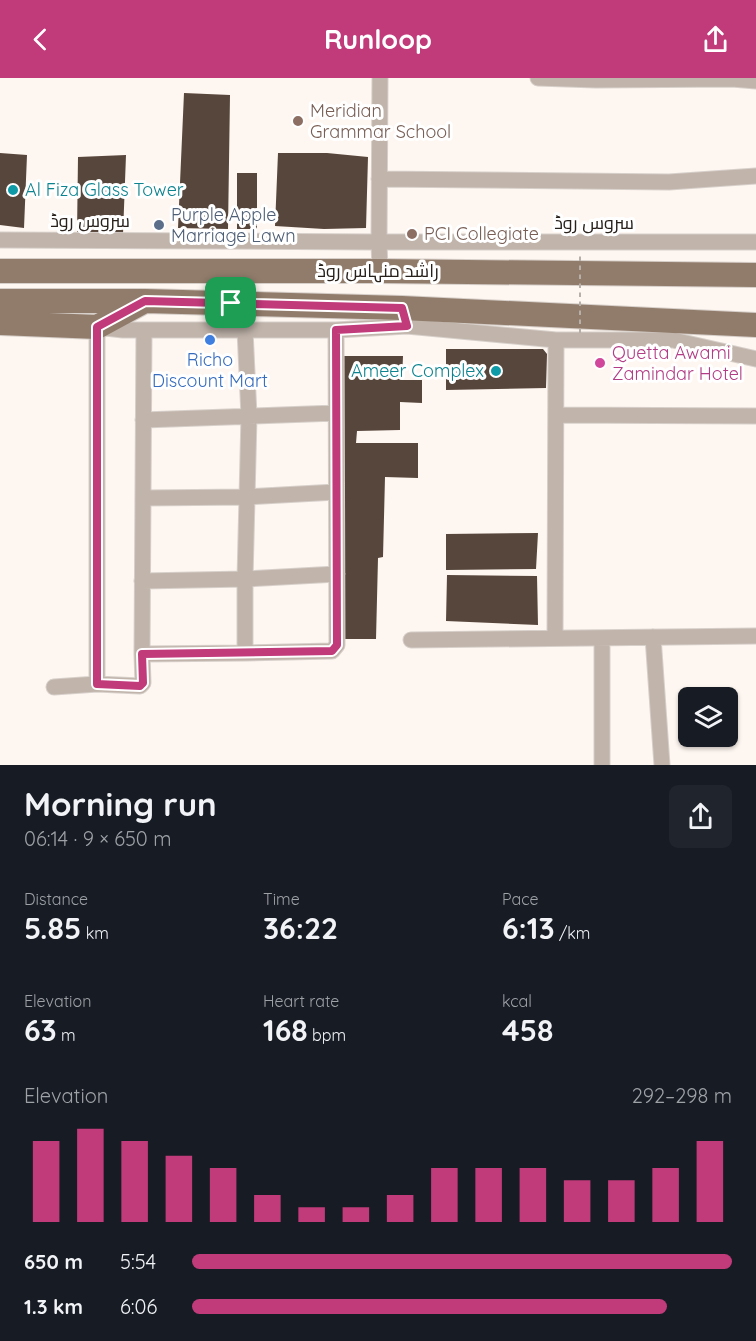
<!DOCTYPE html>
<html lang="en">
<head>
<meta charset="utf-8">
<style>
	body { margin:0; font-family:Quicksand,Cairo,sans-serif; background:#20242c; color:#f1f3f6; height:100vh; display:flex; flex-direction:column; font-size:22px; white-space:nowrap }
	* { box-sizing:border-box; margin:0 }
	p { font-size:20px; color:#9ea1a6 }
	.icon { flex:none; width:33px; height:33px; fill:none; stroke:currentColor; stroke-width:2; stroke-linecap:round; stroke-linejoin:round }
	.map { position:relative; height:687px; overflow:hidden }
	.drawer { display:flex; flex-direction:column; background:#171b24; flex:1 }
	.drawer>* { flex:none }
	.buttons { position:absolute; left:678px; top:609px; display:grid; gap:12px }
	.buttons a { display:grid; place-items:center; width:60px; height:60px; border-radius:9px; background:#171b24; box-shadow:0 2px 4px #0004; font-size:30px }
	.pin { position:absolute; display:grid; place-items:center; width:51px; height:51px; color:#fff; margin:-26px; border-radius:12px; box-shadow:0 3px 9px #0006 }
	.round { display:grid; place-items:center; flex:none; width:63px; height:63px; border-radius:9px; background:#20242c }
	.overview { display:flex; align-items:center; justify-content:space-between; height:102px; padding:0 24px }
	h1 { font-size:33px; font-weight:700; line-height:45px }
	.stats { display:grid; grid-template-columns:repeat(3,1fr); gap:9px; height:102px; padding:6px 24px }
	.stats div { display:grid; align-content:center }
	.stats b { font-size:30px; font-weight:700 }
	.stats small { font-size:16px; font-weight:400 }
	.stats p { font-size:16px }
	.chart { height:168px; padding:12px 24px }
	.chart p { display:flex; justify-content:space-between }
	.chart svg { width:100%; height:108px; margin-top:6px; stroke:#c13a7a; stroke-width:6 }
	ul { padding:0 24px; list-style:none; font-size:20px }
	li { display:grid; grid-template-columns:96px 72px 1fr; align-items:center; height:45px }
	li i { height:15px; border-radius:8px; background:#c13a7a }
	header { display:flex; justify-content:space-between; align-items:center; height:78px; padding:0 24px; background:#c13a7a; color:#fff; font-size:27px; font-weight:700 }
	.map>svg:first-child { display:block }
	.building { fill:#57463b }
	.lines { fill:none; stroke-linecap:round; stroke-linejoin:round }
	.street-casing { stroke:#d7cfca; stroke-width:17 }
	.primary-casing { stroke:#d7cfca; stroke-width:26 }
	.street { stroke:#c0b4ab; stroke-width:15 }
	.primary { stroke:#917c6b; stroke-width:24 }
	.path-bridge { stroke:#b7afa9; stroke-width:2; stroke-dasharray:4.5 4.5; stroke-linecap:butt }
	.route-casing { stroke:#fff; stroke-width:12 }
	.route { stroke:#c13a7a; stroke-width:8 }
	.education-dot { fill:#8d6e63; stroke:#fff; stroke-width:2 }
	.culture-dot { fill:#0f9aa8; stroke:#fff; stroke-width:2 }
	.service-dot { fill:#5c6f8a; stroke:#fff; stroke-width:2 }
	.shop-dot { fill:#3f7fe0; stroke:#fff; stroke-width:2 }
	.hotel-dot { fill:#d1479c; stroke:#fff; stroke-width:2 }
	.labels { text-anchor:middle; stroke-width:6; stroke-linejoin:round; paint-order:stroke }
	.education-label { font-size:18px; fill:#785e54; stroke:#fff; text-anchor:start }
	.culture-label { font-size:18px; fill:#0d838f; stroke:#fff; text-anchor:start }
	.service-label { font-size:18px; fill:#4e5e75; stroke:#fff; text-anchor:start }
	.street-label { font-size:18px; fill:#27201b; stroke:#fff }
	.hotel-label { font-size:18px; fill:#b23c85; stroke:#fff; text-anchor:start }
	.shop-label { font-size:18px; fill:#366cbe; stroke:#fff }
</style>
</head>
<body>
<header><svg class="icon" aria-label="back" viewBox="0 0 24 24"><path d="M15 5l-7 7 7 7"/></svg>Runloop<svg class="icon" aria-label="share" viewBox="0 0 24 24"><path d="M12 15V3M7 8l5-5 5 5M5 13v7h14v-7"/></svg></header>
<div class="map">
<svg width="756" height="687" viewBox="0 0 756 687">
	<rect width="100%" height="100%" fill="#fef6f0"/>
	<path class="building" d="M184 15 230 17 228 151 178 150Z
		M0 75 27 77 24 150 0 147Z
		M278 75H327L368 79 366 150 324 151 275 148Z
		M126 77 123 156H77L78 79Z
		M237 95H257V151H237Z
		M446 271H543L547 276 546 310 446 312Z
		M344 278H403L402 302H422V325L400 324V352L357 353 356 365H418V400L385 399 383 479 378 480 376 561H343Z
		M538 455 536 491 446 492V456Z
		M447 497 537 498 538 547 446 543Z"/>
	<g class="lines">
		<defs>
			<path id="street" d="M380 0 379 164 380 193
				M538 0 596 2 732 1 756 3
				M379 101 669 104 756 98
				M0 162 375 164H756
				M245 252 249 338 245 501V575L332 573 337 567 336 252
				M556 337 756 338
				M143 342 336 335
				M143 420 247 419 336 414
				M142 503 245 501 337 496
				M653 559 662 687
				M555 560 556 262
				M602 560V687
				M411 562 756 558
				M142 576 245 575
				M97 606V249L123 252H336L407 248 556 262H673L756 281
				M54 609 97 606 140 608 143 605 142 576 144 252"/>
			<path id="primary" d="M0 193H380L756 197
				M0 223H145L402 230 756 247
				M0 245 97 249 143 224"/>
		</defs>
		<use href="#street" class="street-casing"/>
		<use href="#primary" class="primary-casing"/>
		<use href="#street" class="street"/>
		<use href="#primary" class="primary"/>
		<path class="path-bridge" d="M580 255V174"/>
	</g>
	<g class="lines">
		<defs>
			<path id="route" d="M145 223 402 230 407 248 336 252 337 567 332 573 142 576 143 605 140 608 97 606V249Z"/>
		</defs>
		<use href="#route" class="route-casing"/>
		<use href="#route" class="route"/>
	</g>
	<g class="education-dot">
		<circle cx="298" cy="43" r="6"/>
		<circle cx="412" cy="156" r="6"/>
	</g>
	<g class="culture-dot">
		<circle cx="13" cy="112" r="6"/>
		<circle cx="496" cy="293" r="6"/>
	</g>
	<circle class="service-dot" cx="159" cy="147" r="6"/>
	<circle class="shop-dot" cx="210" cy="262" r="6"/>
	<circle class="hotel-dot" cx="600" cy="285" r="6"/>
	<g class="labels">
		<g class="education-label">
			<text x="310" y="39">Meridian<tspan x="310" dy="21">Grammar School</tspan></text>
			<text x="424" y="162">PCI Collegiate</text>
		</g>
		<g class="culture-label">
			<text x="25" y="118">Al Fiza Glass Tower</text>
			<text x="484" y="299" text-anchor="end">Ameer Complex</text>
		</g>
		<g class="service-label">
			<text x="171" y="143">Purple Apple<tspan x="171" dy="21">Marriage Lawn</tspan></text>
		</g>
		<g class="street-label">
			<text x="90" y="149">سروس روڈ</text>
			<text x="594" y="151">سروس روڈ</text>
			<text x="378" y="199">راشد منہاس روڈ</text>
		</g>
		<g class="hotel-label">
			<text x="612" y="281">Quetta Awami<tspan x="612" dy="21">Zamindar Hotel</tspan></text>
		</g>
		<g class="shop-label">
			<text x="210" y="288">Richo<tspan x="210" dy="21">Discount Mart</tspan></text>
		</g>
	</g>
</svg>
<div class="buttons">
<a><svg class="icon" aria-label="layers" viewBox="0 0 24 24"><path d="M12 4l9 5-9 5-9-5zM3 14l9 5 9-5"/></svg></a>
</div>
<div class="pin" style="left:231px;top:225px;background:#1e9e55"><svg class="icon" aria-label="arrive" viewBox="0 0 24 24"><path d="M6 21V4h12l-3 4 3 4H6"/></svg></div>
</div>
<section class="drawer">
<div class="overview"><div><h1>Morning run</h1><p>06:14 · 9 × 650 m</p></div><a class="round"><svg class="icon" aria-label="share" viewBox="0 0 24 24"><path d="M12 15V3M7 8l5-5 5 5M5 13v7h14v-7"/></svg></a></div>
<div class="stats">
<div><p>Distance</p><b>5.85<small> km</small></b></div>
<div><p>Time</p><b>36:22</b></div>
<div><p>Pace</p><b>6:13<small> /km</small></b></div>
</div>
<div class="stats">
<div><p>Elevation</p><b>63<small> m</small></b></div>
<div><p>Heart rate</p><b>168<small> bpm</small></b></div>
<div><p>kcal</p><b>458</b></div>
</div>
<div class="chart"><p><span>Elevation</span>292–298 m</p>
<svg viewBox="0 0 160 44" preserveAspectRatio="none"><path d="M5 44V11M15 44V6M25 44V11M35 44V17M45 44V22M55 44V33M65 44V38M75 44V38M85 44V33M95 44V22M105 44V22M115 44V22M125 44V27M135 44V27M145 44V22M155 44V11"/></svg>
</div>
<ul>
<li><b>650 m</b>5:54<i style="width:100%"></i></li>
<li><b>1.3 km</b>6:06<i style="width:88%"></i></li>
</ul>
</section>
</body>
</html>
